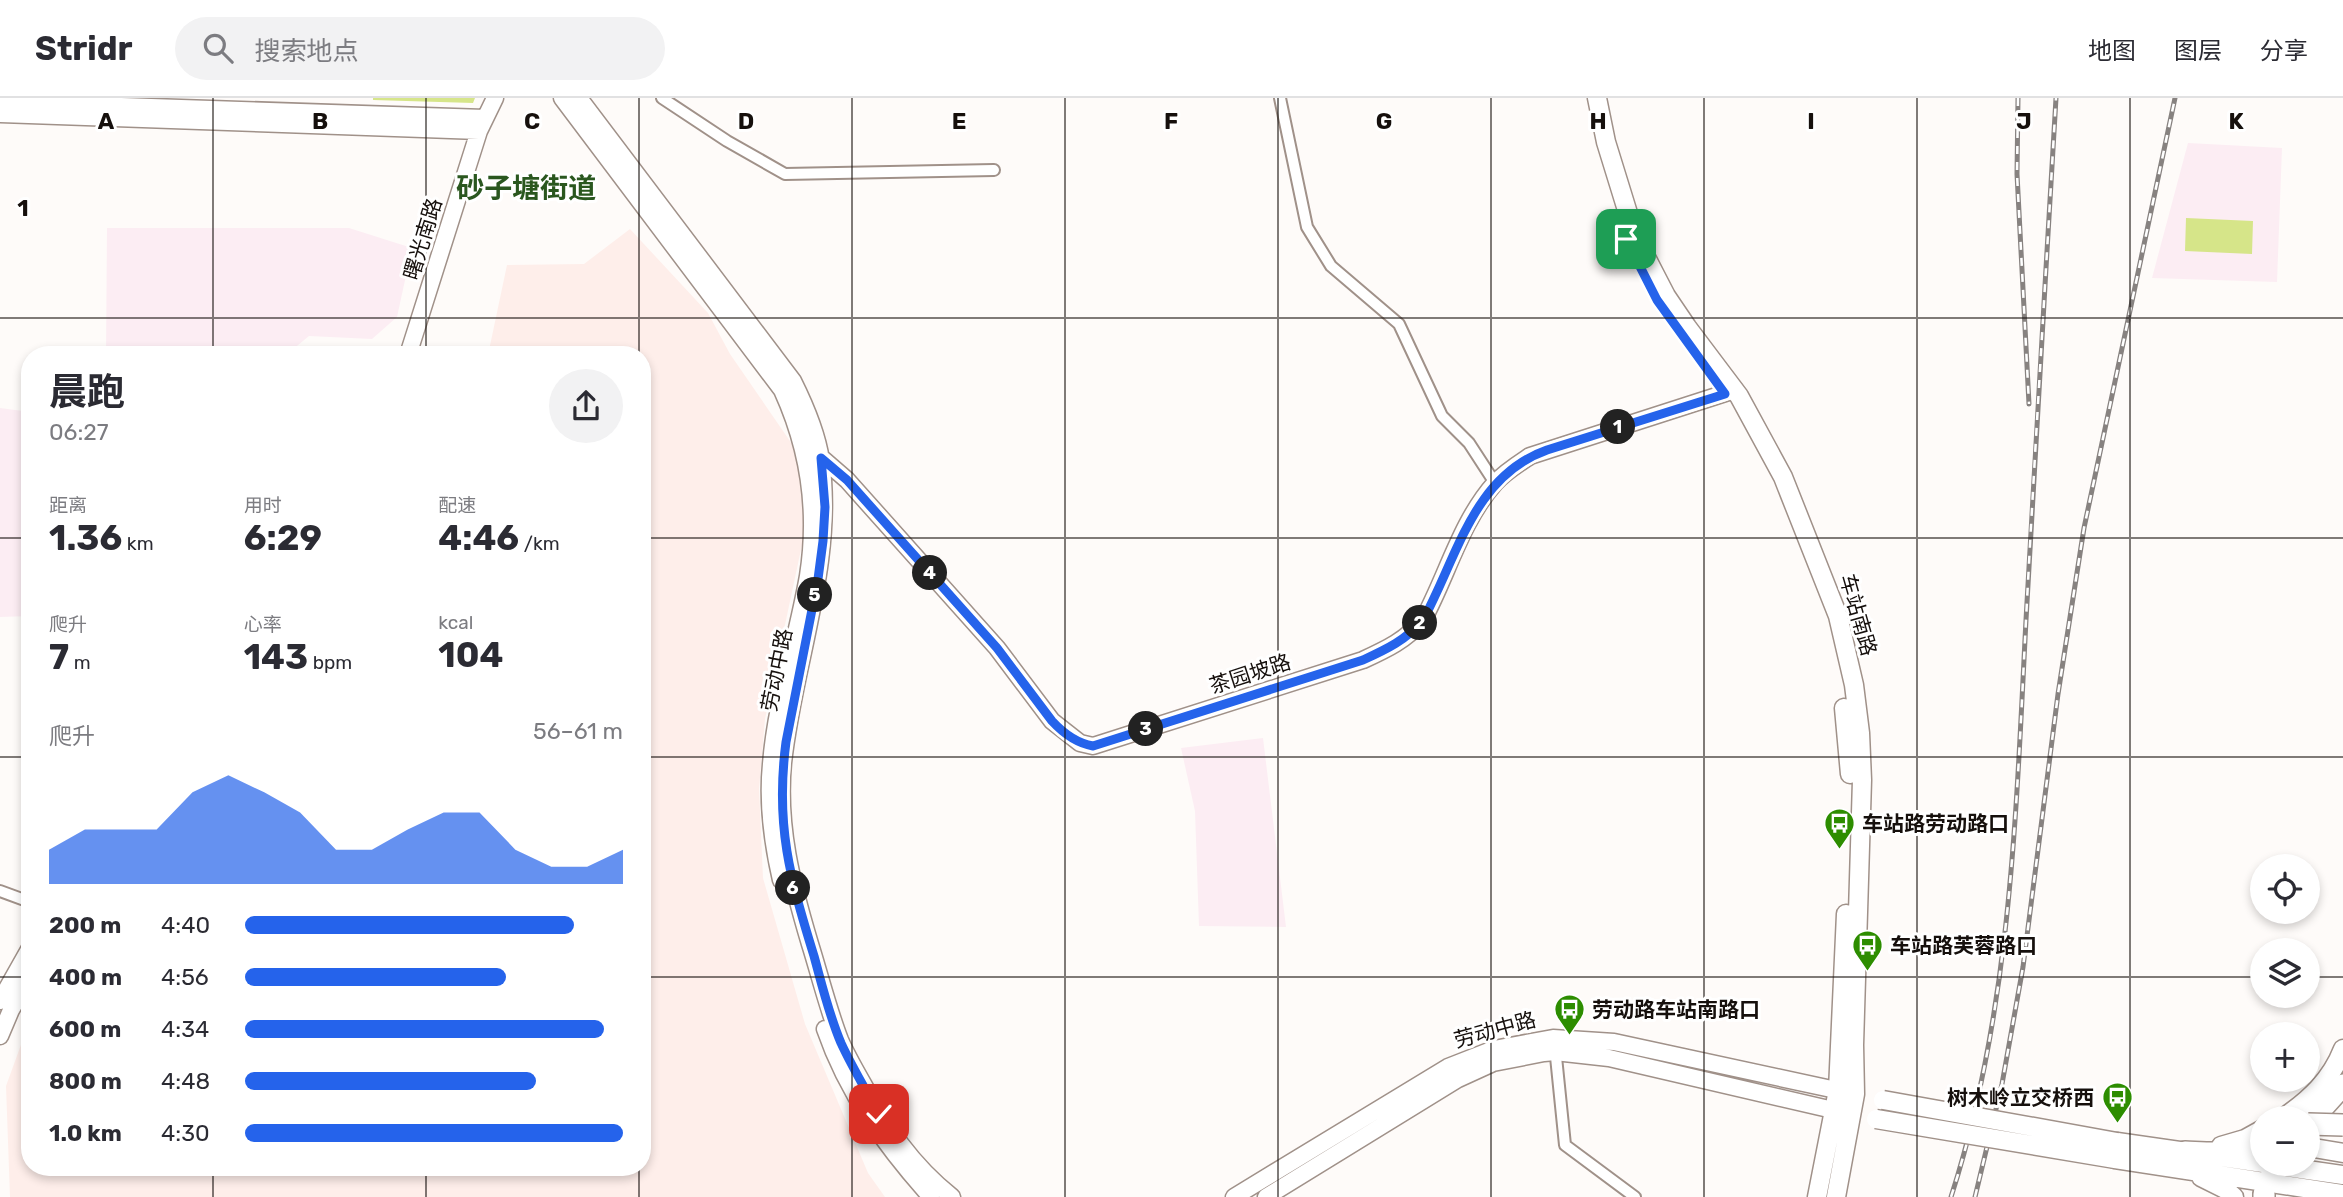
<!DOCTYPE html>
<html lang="zh">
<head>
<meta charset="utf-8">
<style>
	body { margin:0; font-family:Rubik,"Noto Sans SC",sans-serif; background:#f2f2f3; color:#2b2b33; height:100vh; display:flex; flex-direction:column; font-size:26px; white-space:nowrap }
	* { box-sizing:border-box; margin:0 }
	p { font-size:23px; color:#7c7c81 }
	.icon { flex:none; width:38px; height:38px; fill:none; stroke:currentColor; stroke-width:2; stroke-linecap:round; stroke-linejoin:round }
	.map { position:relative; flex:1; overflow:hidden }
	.side { position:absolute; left:21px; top:248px; width:630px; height:830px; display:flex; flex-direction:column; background:#fff; border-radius:28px; box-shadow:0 4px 10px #0003 }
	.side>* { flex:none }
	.controls { position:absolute; left:2250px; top:756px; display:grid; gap:14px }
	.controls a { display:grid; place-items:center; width:70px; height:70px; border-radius:50%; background:#fff; box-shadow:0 4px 10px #0003; font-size:35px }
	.pin { position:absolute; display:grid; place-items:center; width:60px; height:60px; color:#fff; margin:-30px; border-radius:14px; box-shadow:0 4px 10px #0006 }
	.km { position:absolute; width:35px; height:35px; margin:-18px; border-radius:50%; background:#222; color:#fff; font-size:19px; line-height:35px; text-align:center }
	.round { display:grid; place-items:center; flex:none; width:74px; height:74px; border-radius:37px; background:#f2f2f3 }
	.summary { display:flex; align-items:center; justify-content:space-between; height:119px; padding:0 28px }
	h1 { font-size:38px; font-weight:700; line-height:52px }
	.figures { display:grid; grid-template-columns:repeat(3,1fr); gap:10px; height:119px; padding:7px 28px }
	.figures div { display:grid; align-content:center }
	.figures b { font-size:35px; font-weight:700 }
	.figures small { font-size:19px; font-weight:400 }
	.figures p { font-size:19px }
	.chart { height:196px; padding:14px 28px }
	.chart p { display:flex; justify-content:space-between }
	.chart svg { width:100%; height:126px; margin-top:7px; fill:#2563eb; opacity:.7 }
	ul { padding:0 28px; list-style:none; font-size:23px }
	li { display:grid; grid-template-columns:112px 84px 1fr; align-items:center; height:52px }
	li i { height:18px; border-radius:9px; background:#2563eb }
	header { display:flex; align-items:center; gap:42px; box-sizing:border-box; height:98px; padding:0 35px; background:#fff; border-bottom:2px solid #e1e1e2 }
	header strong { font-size:33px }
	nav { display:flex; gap:38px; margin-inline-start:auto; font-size:24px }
	.search { width:490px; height:63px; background:#f2f2f3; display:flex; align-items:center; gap:18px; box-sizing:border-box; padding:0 24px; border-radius:38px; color:#7c7c81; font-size:26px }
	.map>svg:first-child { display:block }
	.industrial { fill:#feeeea }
	.education { fill:#fcedf3 }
	.green { fill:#d6e589 }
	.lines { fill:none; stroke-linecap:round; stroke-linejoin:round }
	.street-casing { stroke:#a09189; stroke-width:14 }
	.secondary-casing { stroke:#a09189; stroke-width:19 }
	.primary-casing { stroke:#a09189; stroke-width:21 }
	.highway-casing { stroke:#a09189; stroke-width:24 }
	.street { stroke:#fff; stroke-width:10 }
	.secondary { stroke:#fff; stroke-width:16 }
	.primary { stroke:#fff; stroke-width:18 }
	.highway { stroke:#fff; stroke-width:21 }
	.rail-casing { stroke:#878280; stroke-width:5 }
	.rail { stroke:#fff; stroke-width:2.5; stroke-dasharray:8; stroke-linecap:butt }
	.primary-bridge-casing { stroke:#a09189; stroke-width:21; stroke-linecap:butt }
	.highway-bridge-casing { stroke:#a09189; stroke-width:24; stroke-linecap:butt }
	.primary-bridge { stroke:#fff; stroke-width:18 }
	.highway-bridge { stroke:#fff; stroke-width:21 }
	.route-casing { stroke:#fff; stroke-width:14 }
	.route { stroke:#2563eb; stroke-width:9 }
	.grid { fill:none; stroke:#16100d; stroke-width:2; stroke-opacity:0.55 }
	.labels { text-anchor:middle; stroke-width:6; stroke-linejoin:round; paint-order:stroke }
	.street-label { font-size:21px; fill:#16100d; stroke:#fff }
	.poi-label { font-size:21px; font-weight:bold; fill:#16100d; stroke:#fff; text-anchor:start }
	.district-label { font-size:28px; font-weight:bold; fill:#2a571f; stroke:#fff }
	.grid-label { font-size:23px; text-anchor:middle; font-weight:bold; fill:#16100d; stroke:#fff; stroke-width:6; stroke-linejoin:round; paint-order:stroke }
</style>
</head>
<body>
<header>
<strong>Stridr</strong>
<div class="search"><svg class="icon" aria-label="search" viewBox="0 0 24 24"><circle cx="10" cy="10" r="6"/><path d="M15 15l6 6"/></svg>搜索地点</div>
<nav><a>地图</a><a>图层</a><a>分享</a></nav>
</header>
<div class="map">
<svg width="2343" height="1099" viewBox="0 0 2343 1099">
	<rect width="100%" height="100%" fill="#fefbf9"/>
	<path class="industrial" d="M630 131 708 215 730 256 792 346 803 389V442L765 621 759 691 763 780 805 926 868 1075 885 1099H10L6 988 30 922V1069H642V257H488L507 167 584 166Z"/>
	<path class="education" d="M2188 45 2282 50 2277 184 2152 180Z
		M107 130H349L412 150 397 219 372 241 309 238 286 257H262L211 251 210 257H106Z
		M0 310 30 314V518L0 519Z
		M1263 640 1286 829 1199 828 1195 713 1181 650Z"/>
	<path class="green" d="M373 0H475L473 5 373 2Z
		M2186 120 2253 123 2252 156 2185 153Z"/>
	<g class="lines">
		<defs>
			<path id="street" d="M662 0 727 43 785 76 994 72
				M1280 0 1307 129 1331 168 1399 226 1442 318 1469 345 1495 385
				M0 793 30 804
				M1555 949 1565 1047 1635 1099"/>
			<path id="secondary" d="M562 0 782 292C809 351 818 414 808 478 797 541 776 603 771 666 767 706 772 743 781 782
				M579 0 793 283C805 307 817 335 821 362 835 466 794 563 783 665 777 728 792 786 810 846 820 878 828 911 840 942 846 956 854 970 862 984 887 1030 911 1066 952 1099
				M0 4 485 20
				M0 16 479 33
				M408 257 479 33 495 0
				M817 356 847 382 997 550 1052 623 1080 645 1093 648 1363 562C1387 551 1406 542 1423 522 1447 478 1461 423 1495 385 1505 374 1518 366 1530 358L1735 292
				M0 903 30 850
				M825 931C847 995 886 1049 931 1099
				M0 938 11 912 30 879
				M1234 1099 1448 969 1494 951 1553 940 1614 944 1850 995
				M1266 1099 1458 981 1493 965 1544 955 1555 954 1609 960 1846 1015"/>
			<path id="primary" d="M1597 0 1606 44 1635 138 1666 198 1687 229 1739 298 1783 379 1838 518 1854 587 1860 635 1862 682 1854 947 1855 996 1836 1099
				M1844 610 1850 676
				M2283 1020C2310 1001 2331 982 2343 951
				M2117 1044 2263 1065
				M2221 1048 2245 1041 2263 1031
				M2308 1049 2343 1055
				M2115 1061 2343 1096
				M2265 1066 2343 1077
				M2201 1079 2225 1091 2234 1099
				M1817 1099 1838 992 1846 816"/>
			<path id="highway" d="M2308 1026 2343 987
				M2185 1054C2212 1055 2237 1058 2263 1046
				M2264 1099V1096"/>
		</defs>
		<use href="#street" class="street-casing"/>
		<use href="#secondary" class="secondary-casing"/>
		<use href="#primary" class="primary-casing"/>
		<use href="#highway" class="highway-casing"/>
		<use href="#street" class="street"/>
		<use href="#secondary" class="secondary"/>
		<use href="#primary" class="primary"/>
		<use href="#highway" class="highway"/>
		<defs>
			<path id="rail" d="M2018 0 2017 76 2029 306
				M1951 1099C2011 913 2016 715 2026 522 2035 348 2046 174 2056 0
				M1975 1099 2002 986 2023 869 2058 596 2084 430 2175 0"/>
		</defs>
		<use href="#rail" class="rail-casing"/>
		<use href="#rail" class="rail"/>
		<defs>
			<path id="primary-bridge" d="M1883 1002 2117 1044
				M1876 1021 2115 1061"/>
			<path id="highway-bridge" d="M2308 1026 2343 1027"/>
		</defs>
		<use href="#primary-bridge" class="primary-bridge-casing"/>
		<use href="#highway-bridge" class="highway-bridge-casing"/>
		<use href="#primary-bridge" class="primary-bridge"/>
		<use href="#highway-bridge" class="highway-bridge"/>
	</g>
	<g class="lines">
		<defs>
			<path id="route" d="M879 1016C866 992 852 969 841 945 829 917 822 887 814 858 790 780 775 727 786 644L818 481 823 443 825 409 821 360 847 382 997 550 1052 623C1064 636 1076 645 1093 648L1363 562C1387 551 1406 542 1423 522 1457 460 1473 378 1547 352L1725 296 1657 202 1626 141"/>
		</defs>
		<use href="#route" class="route-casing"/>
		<use href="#route" class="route"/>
	</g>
	<path class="grid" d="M213 0V257M426 0V257M639 0V257M852 0V1099M1065 0V1099M1278 0V1099M1491 0V1099M1704 0V1099M1917 0V1099M2130 0V1099M0 220H2343M0 440H30M642 440H2343M0 659H30M642 659H2343M0 879H30M642 879H2263M2308 879H2343M213 1069V1099M426 1069V1099M639 1069V1099"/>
	<defs>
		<symbol id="bus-pin" viewBox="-11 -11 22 30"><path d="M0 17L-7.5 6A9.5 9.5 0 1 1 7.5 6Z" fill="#2d8d00" stroke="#fff"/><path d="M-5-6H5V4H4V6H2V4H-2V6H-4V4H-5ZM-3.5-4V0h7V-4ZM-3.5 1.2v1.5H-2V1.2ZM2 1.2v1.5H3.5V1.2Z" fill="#fff"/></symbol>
	</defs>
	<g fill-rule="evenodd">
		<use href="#bus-pin" x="1822" y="708" width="35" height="47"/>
		<use href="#bus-pin" x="1850" y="830" width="35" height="47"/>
		<use href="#bus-pin" x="1552" y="894" width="35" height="47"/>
		<use href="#bus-pin" x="2100" y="982" width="35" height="47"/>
	</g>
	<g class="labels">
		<g class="street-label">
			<text transform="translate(423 141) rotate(-73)" y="7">曙光南路</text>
			<text transform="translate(1858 517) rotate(74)" y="7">车站南路</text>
			<text transform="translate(777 572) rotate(-79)" y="7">劳动中路</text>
			<text transform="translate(1250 576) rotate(-18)" y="7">茶园坡路</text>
			<text transform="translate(1495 932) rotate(-15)" y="7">劳动中路</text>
		</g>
		<g class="poi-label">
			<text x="1862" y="733">车站路劳动路口</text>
			<text x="1890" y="855">车站路芙蓉路口</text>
			<text x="1592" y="919">劳动路车站南路口</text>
			<text x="2094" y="1007" text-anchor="end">树木岭立交桥西</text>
		</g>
		<g class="district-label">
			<text x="526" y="100">砂子塘街道</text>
		</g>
	</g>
	<g class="grid-label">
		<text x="106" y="31">A</text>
		<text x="320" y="31">B</text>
		<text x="532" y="31">C</text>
		<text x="746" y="31">D</text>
		<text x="959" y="31">E</text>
		<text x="1171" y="31">F</text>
		<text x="1384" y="31">G</text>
		<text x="1598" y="31">H</text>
		<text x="1811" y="31">I</text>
		<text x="2024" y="31">J</text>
		<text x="2236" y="31">K</text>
		<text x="23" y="118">1</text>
	</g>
</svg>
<div class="controls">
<a><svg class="icon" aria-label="locate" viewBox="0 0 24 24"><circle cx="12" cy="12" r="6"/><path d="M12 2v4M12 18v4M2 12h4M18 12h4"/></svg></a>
<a><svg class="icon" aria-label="layers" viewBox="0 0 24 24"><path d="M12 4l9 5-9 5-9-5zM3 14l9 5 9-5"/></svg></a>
<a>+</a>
<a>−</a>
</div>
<div class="pin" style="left:1626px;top:141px;background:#1e9e55"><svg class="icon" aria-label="arrive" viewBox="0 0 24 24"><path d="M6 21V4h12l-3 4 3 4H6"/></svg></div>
<div class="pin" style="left:879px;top:1016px;background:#d93025"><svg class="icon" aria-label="check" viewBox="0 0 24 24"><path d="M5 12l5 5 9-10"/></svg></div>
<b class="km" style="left:1618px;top:329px">1</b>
<b class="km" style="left:1420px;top:525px">2</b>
<b class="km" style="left:1146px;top:631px">3</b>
<b class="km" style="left:930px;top:475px">4</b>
<b class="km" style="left:815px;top:497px">5</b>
<b class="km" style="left:793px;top:790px">6</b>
<section class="side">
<div class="summary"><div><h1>晨跑</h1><p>06:27</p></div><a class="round"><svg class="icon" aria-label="share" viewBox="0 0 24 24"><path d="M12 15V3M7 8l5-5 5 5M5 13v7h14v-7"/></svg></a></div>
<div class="figures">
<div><p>距离</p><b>1.36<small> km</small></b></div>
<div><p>用时</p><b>6:29</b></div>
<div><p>配速</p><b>4:46<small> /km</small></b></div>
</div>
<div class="figures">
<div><p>爬升</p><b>7<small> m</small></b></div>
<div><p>心率</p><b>143<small> bpm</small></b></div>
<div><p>kcal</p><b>104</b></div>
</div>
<div class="chart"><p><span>爬升</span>56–61 m</p>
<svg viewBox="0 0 160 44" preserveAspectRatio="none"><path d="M0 44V32L10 25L20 25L30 25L40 12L50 6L60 12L70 19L80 32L90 32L100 25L110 19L120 19L130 32L140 38L150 38L160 32V44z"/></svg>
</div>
<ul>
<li><b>200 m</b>4:40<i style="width:87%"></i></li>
<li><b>400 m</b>4:56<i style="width:69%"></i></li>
<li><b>600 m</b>4:34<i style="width:95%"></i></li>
<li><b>800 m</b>4:48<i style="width:77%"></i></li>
<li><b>1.0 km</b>4:30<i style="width:100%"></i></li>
</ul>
</section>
</div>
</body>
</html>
